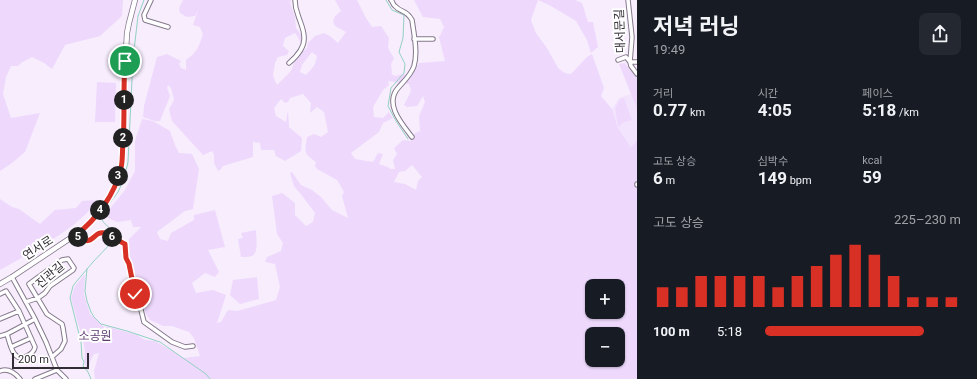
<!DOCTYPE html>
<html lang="ko">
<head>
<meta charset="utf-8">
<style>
	body { margin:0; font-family:Roboto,"Noto Sans KR",sans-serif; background:#242831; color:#f1f3f6; height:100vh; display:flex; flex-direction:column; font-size:15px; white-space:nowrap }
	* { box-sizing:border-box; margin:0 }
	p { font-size:13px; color:#9ea1a6 }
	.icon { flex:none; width:22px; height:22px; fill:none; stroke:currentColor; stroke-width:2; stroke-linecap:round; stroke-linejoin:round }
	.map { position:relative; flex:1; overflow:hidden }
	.drawer { display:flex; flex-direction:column; background:#171b24; width:340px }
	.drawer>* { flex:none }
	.buttons { position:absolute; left:585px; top:279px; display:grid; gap:8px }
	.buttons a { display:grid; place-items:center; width:40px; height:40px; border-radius:8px; background:#171b24; box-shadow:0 1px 3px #0004; font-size:20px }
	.scale { position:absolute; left:12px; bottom:10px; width:77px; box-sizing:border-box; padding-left:4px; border:2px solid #312d34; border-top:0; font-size:11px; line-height:14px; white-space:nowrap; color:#312d34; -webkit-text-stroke:3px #fff; paint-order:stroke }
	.pin { position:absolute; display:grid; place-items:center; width:34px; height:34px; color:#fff; margin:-17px; border:2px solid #fff; border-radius:50%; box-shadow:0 1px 4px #0007 }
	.km { position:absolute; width:20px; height:20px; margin:-10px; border-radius:50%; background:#222; color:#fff; font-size:11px; line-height:20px; text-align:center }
	.round { display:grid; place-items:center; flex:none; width:42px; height:42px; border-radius:8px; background:#242831 }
	.head { display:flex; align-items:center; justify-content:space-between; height:68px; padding:0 16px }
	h1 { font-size:22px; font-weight:700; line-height:30px }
	.figures { display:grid; grid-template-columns:repeat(3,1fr); gap:6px; height:68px; padding:4px 16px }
	.figures div { display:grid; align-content:center }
	.figures b { font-size:17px; font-weight:700 }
	.figures small { font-size:11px; font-weight:400 }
	.figures p { font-size:11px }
	.chart { height:112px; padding:8px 16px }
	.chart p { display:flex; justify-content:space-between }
	.chart svg { width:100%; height:72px; margin-top:4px; stroke:#d93025; stroke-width:6 }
	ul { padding:0 16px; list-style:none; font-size:13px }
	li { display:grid; grid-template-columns:64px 48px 1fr; align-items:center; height:30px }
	li i { height:10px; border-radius:5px; background:#d93025 }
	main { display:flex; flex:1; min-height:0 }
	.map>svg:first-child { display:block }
	.built { fill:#f3e4fe }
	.green { fill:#eed9fd; fill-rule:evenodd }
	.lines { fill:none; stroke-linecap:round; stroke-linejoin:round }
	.stream { stroke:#93d1c2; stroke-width:1 }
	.minor-casing { stroke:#84798b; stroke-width:5.5 }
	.major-casing { stroke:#84798b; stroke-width:6 }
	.minor { stroke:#fff; stroke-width:3.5 }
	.major { stroke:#fff; stroke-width:4.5 }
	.route-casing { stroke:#fff; stroke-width:8 }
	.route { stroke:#d93025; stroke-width:5 }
	.labels { text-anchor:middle; stroke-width:4; stroke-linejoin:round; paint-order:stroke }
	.street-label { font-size:12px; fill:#312d34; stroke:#fff }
	.park-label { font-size:12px; fill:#5f3d74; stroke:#fff }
</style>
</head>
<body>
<main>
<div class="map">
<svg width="637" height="379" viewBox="0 0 637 379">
	<rect width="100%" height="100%" fill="#f7edfd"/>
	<path class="built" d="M631 94 637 109V140L631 147 618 128 612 109 619 98Z"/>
	<path class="green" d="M0 0H123L122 16 100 36 65 45 52 69 44 63 32 57 21 63 18 66H11L6 77 3 94 11 118 40 113 25 152 12 163 0 171Z
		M183 0H291L290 3 295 17 296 28 302 36 301 44 299 39 295 33 285 38 283 46 289 51 287 55 278 57 275 63 273 76 277 85 291 71 297 56 307 48 308 43 315 36 324 33 330 36 338 43 346 32 335 26 333 21 335 16 341 11 335 0H357L366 18 372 27 381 26 389 38 388 48 394 58 391 64 392 73 391 74 396 76 402 74 412 76 419 63 445 61 439 37 441 34 444 27 440 19 423 17 414 0H575L582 3 588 22H593L598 47 591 53 587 40 576 21 551 6 538 0 531 20 536 33 547 48 558 68 565 73 571 74 587 57 592 54 604 88 601 96 612 109 618 128 631 147 637 140V379H95L94 371 99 353 94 354C90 359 90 365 88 371L86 368 84 361 85 352 82 334 78 324 71 298 75 286 84 275H85L84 294 90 314 104 327 108 336 106 326 137 335 145 340 155 341 184 358 200 356 194 338 189 332 172 326H163L150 320 146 314 135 287 129 260V239L141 227H133L131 220 117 222 108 218V211L125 190 135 171V141L142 119 153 121 170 131 175 145 179 153 192 154 199 169 193 209 185 211 157 232 160 239 168 241 171 233 194 220V215L215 210 225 247 208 250 219 272 215 277 205 273 192 283 196 293 213 290 226 295 217 323 221 322 228 310 237 311 276 300 280 287 275 264 265 262 267 257 281 251 283 243 277 234 272 196 282 193 295 203V215L306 226 313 222 315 213 303 197 294 186 290 173 292 172 301 185 312 190 321 197 332 210 348 218 342 196 344 192 337 180 317 169 315 166 316 162C303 153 305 152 307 137L314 134 321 137 328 132 324 112 317 107 310 113 311 103 303 94 290 98 288 102 285 103 281 99 274 108 276 116 286 122 288 110 289 127 302 138 301 151 285 161 276 156 274 150H261L260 143 253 142V157L223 166 221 169 218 171 214 163V155L212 151 203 155 172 121 169 109 174 100 171 88 168 85 167 88 170 96 160 121H155L143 117 144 106 157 57 167 54 181 61 179 64 181 68 186 70V60C197 52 199 47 203 34L200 27 193 25 198 10 195 16 187 17 180 13 179 8ZM312 52 317 56C315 67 313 67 306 75L300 72 302 65ZM388 81 409 84 411 91 404 105 407 107 417 106 423 96 425 102 419 116 420 131 415 133 411 141 403 140 394 148 397 154 393 160 395 169H390V168L379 164 383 154 378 153 373 162 355 159 351 153 379 132 383 123 393 118 389 112 383 118 374 117 373 107 383 90 389 85ZM412 165 422 177 418 181 416 190 405 184 394 182 399 172 405 171ZM592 286H618V312H592ZM592 334H618V360H592Z
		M625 63 637 79V109L619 64Z
		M97 82 116 83 115 122H95Z
		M624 98 632 120 622 123 619 127 618 126 615 108 620 99Z
		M0 199 12 207 19 209 40 224 55 210 76 208 82 201 98 200C83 220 64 233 43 245 29 254 15 262 0 270Z
		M256 230C256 237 259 253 252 256 249 257 245 257 241 257L238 239 243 238 241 233Z
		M257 277 259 299 240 304 230 295 233 280Z"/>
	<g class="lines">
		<path class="stream" d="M386 0 392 10 404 15 403 38 399 52 405 64 404 73 391 88 388 106 396 121 408 139
			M113 236 114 233C110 227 104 225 101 218 104 208 112 201 118 192 123 182 126 172 128 162L133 59 138 16 144 0
			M87 269 85 291 87 301 91 312 94 317 101 324 127 331 160 342 206 374 210 379
			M91 379 88 372 83 366 84 362 82 358 81 342 70 298 73 286 76 282 93 262 112 242 113 239"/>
		<defs>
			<path id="minor" d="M151 0 144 15 145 20 168 27
				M391 0C393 2 393 5 395 6 401 13 406 9 412 20 414 34 418 53 414 66 411 75 404 81 398 88 384 104 402 124 412 137
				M628 0 632 37 630 62 631 66 637 74
				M414 39H433
				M618 60 626 57 630 62H637
				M289 63C296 57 305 47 304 37 304 29 300 22 298 15 296 10 295 6 295 0
				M637 184V185
				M76 235C94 250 92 230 105 233 111 235 119 241 125 244L126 258 129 263 135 294 140 306 144 322 172 342 185 347 193 346
				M12 277 34 317 46 342 57 370 66 379
				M0 294 6 291 19 311 35 347C34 352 31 354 27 356 13 364 10 343 7 334
				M26 302 38 298 45 293 50 286 73 270 74 268 68 259 62 260 29 284 47 314 62 324 63 328 65 341 61 349 52 357
				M0 319 19 311
				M0 336 7 334 35 319
				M11 347 31 338
				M0 371C8 368 15 373 20 379
				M35 379 57 370"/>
			<path id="major" d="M0 284 12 277 81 231 97 215 107 200 115 186 121 167 124 129 125 68 127 33 129 23 135 0"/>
		</defs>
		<use href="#minor" class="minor-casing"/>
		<use href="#major" class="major-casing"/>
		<use href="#minor" class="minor"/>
		<use href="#major" class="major"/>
	</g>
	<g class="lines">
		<defs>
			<path id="route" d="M125 61C123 88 125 116 123 144 122 151 123 160 121 168 115 194 97 219 76 235 94 250 92 230 105 233 111 235 119 241 125 244L126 258 129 264 135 294"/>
		</defs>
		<use href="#route" class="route-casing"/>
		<use href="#route" class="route"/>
	</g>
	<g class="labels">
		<g class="street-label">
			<text transform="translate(620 31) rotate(-92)" y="4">대서문길</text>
			<text transform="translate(38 248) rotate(-33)" y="4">연서로</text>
			<text transform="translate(50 275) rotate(-40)" y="4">진관길</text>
		</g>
		<g class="park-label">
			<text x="95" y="340">소공원</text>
		</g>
	</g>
</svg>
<div class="buttons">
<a>+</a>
<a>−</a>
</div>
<div class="scale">200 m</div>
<div class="pin" style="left:125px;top:61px;background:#1e9e55"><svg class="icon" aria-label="arrive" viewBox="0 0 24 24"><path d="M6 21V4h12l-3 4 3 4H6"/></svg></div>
<div class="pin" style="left:135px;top:294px;background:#d93025"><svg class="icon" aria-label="check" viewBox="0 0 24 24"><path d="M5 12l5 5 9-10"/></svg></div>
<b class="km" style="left:124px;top:100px">1</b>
<b class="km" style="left:123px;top:138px">2</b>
<b class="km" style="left:118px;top:176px">3</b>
<b class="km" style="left:100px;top:210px">4</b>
<b class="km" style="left:78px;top:237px">5</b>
<b class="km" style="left:112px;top:237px">6</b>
</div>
<section class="drawer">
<div class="head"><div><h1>저녁 러닝</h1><p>19:49</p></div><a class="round"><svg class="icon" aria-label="share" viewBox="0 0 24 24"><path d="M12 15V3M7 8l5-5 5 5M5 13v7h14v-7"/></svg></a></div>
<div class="figures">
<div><p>거리</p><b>0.77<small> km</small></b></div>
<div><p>시간</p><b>4:05</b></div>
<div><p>페이스</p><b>5:18<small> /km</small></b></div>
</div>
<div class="figures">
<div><p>고도 상승</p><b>6<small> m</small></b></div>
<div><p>심박수</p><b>149<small> bpm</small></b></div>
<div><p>kcal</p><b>59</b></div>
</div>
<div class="chart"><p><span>고도 상승</span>225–230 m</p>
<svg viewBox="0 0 160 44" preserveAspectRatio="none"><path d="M5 44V32M15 44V32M25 44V25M35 44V25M45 44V25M55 44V25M65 44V32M75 44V25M85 44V19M95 44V12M105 44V6M115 44V12M125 44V25M135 44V38M145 44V38M155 44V38"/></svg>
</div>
<ul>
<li><b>100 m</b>5:18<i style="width:81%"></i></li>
</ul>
</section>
</main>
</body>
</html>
